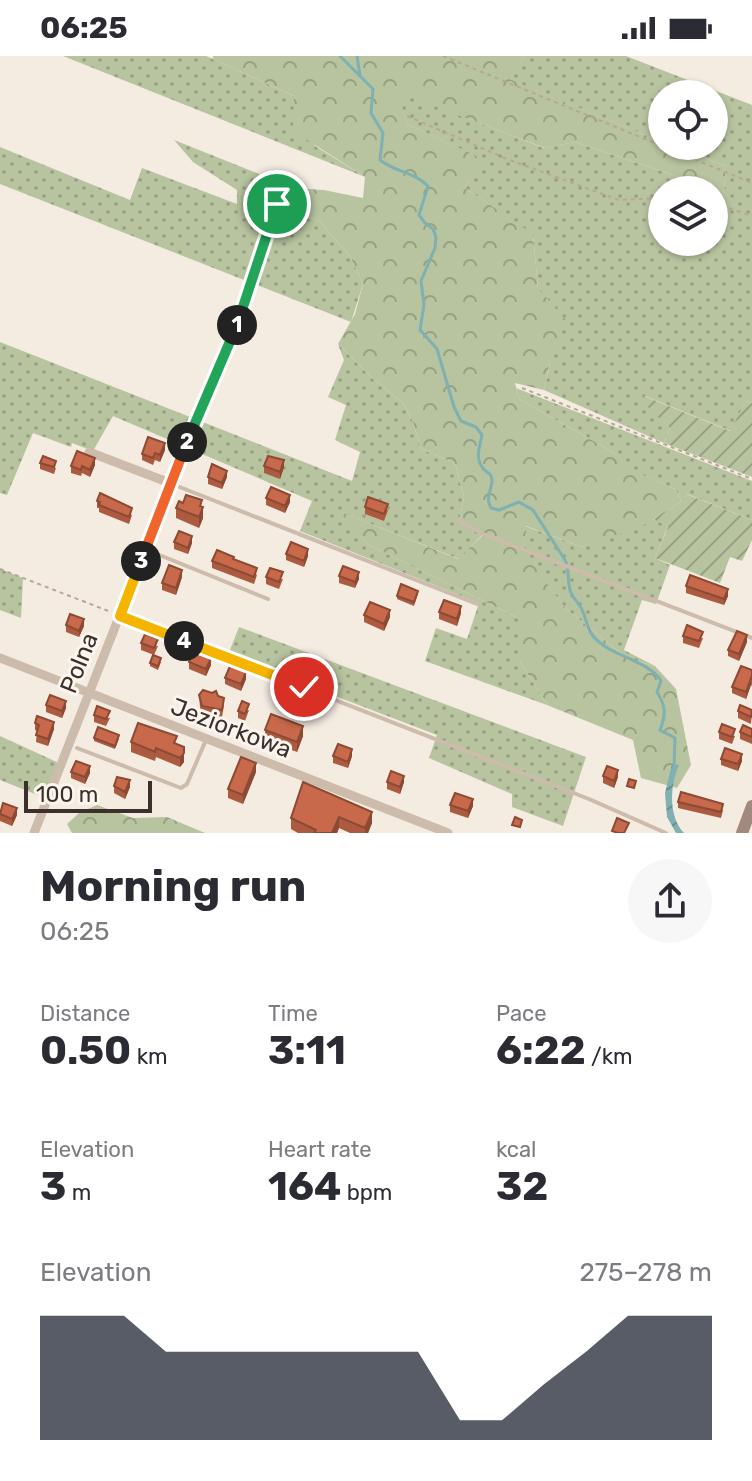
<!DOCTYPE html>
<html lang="en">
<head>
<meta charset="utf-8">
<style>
	body { margin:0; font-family:Rubik,sans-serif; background:#f7f7f7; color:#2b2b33; height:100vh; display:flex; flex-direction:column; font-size:30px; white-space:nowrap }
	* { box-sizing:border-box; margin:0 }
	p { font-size:26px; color:#7c7c81 }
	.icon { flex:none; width:44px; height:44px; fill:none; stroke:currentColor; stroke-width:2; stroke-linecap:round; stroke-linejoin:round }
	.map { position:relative; height:777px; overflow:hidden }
	.drawer { display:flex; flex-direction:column; background:#fff; flex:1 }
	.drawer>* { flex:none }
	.controls { position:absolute; left:648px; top:24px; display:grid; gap:16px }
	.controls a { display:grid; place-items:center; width:80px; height:80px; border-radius:50%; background:#fff; box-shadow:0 2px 6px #0004; font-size:40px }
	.scale { position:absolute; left:24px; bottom:20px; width:128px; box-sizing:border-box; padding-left:8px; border:4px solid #3b302b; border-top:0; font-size:22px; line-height:28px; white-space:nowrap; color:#3b302b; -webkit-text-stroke:6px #fbf5ee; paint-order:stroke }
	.pin { position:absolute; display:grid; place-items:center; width:68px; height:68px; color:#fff; margin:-34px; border:4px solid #fff; border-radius:50%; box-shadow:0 2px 8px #0007 }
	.km { position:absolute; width:40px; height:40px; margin:-20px; border-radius:50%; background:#222; color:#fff; font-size:22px; line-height:40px; text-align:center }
	.round { display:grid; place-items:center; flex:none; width:84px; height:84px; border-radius:42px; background:#f7f7f7 }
	.head { display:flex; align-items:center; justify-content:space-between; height:136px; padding:0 40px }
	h1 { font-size:44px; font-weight:700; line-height:60px }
	.metrics { display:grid; grid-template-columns:repeat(3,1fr); gap:12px; height:136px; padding:8px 40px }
	.metrics div { display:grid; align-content:center }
	.metrics b { font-size:40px; font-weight:700 }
	.metrics small { font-size:22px; font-weight:400 }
	.metrics p { font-size:22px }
	.chart { height:224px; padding:16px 40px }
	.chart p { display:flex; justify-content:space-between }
	.chart svg { width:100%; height:144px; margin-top:8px; fill:#111827; opacity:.7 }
	.status { display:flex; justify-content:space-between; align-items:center; height:56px; padding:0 40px; background:#fff; direction:ltr }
	.status svg { height:22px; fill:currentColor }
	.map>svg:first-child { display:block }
	.grass { fill:url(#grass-dots); fill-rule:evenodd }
	.forest { fill:url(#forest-crowns) }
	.garden { fill:url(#garden-furrows) }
	.water { fill:url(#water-waves) }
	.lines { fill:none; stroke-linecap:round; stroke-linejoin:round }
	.stream { stroke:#7fb0b2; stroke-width:3 }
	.path { stroke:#b9a596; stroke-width:2; stroke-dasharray:4 4; stroke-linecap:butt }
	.lane { stroke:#cdbbac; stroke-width:4 }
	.street { stroke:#cdbbac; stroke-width:9 }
	.secondary { stroke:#a18a7d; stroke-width:12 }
	.wall { fill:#ac5a40 }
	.shaded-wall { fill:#8c4a34 }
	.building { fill:#c8694b; stroke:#8c4a34; stroke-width:2 }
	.split-1-casing { stroke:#fff; stroke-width:16 }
	.split-2-casing { stroke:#fff; stroke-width:16 }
	.split-3-casing { stroke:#fff; stroke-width:16 }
	.split-4-casing { stroke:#fff; stroke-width:16 }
	.split-5-casing { stroke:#fff; stroke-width:16 }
	.split-1 { stroke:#22a559; stroke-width:10 }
	.split-2 { stroke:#22a559; stroke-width:10 }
	.split-3 { stroke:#f0652b; stroke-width:10 }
	.split-4 { stroke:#f5b400; stroke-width:10 }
	.split-5 { stroke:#f5b400; stroke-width:10 }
	.labels { text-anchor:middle; stroke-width:6; stroke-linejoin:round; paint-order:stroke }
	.street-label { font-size:24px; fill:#3b302b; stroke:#fbf5ee }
</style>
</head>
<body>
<div class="status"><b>06:25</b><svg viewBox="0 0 49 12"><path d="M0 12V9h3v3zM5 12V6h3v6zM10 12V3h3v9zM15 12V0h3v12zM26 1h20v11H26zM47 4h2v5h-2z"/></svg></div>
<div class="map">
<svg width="752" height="777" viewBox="0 0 752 777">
	<defs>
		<pattern id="grass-dots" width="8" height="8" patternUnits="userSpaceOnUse" patternTransform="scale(2)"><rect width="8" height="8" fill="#b8c4a0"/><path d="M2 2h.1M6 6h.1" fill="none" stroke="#97a083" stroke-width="1.8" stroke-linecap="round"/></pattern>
		<pattern id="forest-crowns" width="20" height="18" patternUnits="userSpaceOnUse" patternTransform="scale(2)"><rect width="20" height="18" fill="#b8c4a0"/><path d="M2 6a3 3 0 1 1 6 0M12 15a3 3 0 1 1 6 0" fill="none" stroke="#97a083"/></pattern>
		<pattern id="garden-furrows" width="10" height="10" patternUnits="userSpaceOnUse" patternTransform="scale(2)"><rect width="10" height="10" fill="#b8c4a0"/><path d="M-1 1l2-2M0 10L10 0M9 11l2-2" fill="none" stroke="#97a083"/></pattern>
		<pattern id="water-waves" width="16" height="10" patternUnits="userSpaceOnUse" patternTransform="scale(2)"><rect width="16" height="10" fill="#7fb0b2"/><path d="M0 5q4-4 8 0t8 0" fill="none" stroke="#699091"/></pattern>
	</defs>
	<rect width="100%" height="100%" fill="#f4ebe1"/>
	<path class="grass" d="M63 0H206L213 3 294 40 315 90 365 121Z
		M524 0H626L752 49V347L746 345 731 375 645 340 650 353 670 372 664 387 544 334 550 307 538 232 533 179 465 132 480 102 407 68 397 35 544 92 575 86 724 136 726 110 674 90H714V38H662V86L508 23ZM662 134H714V186H662Z
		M174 84 294 132H271L277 148 319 165 350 200 363 228 351 266 0 128V91L130 144 142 112 237 148V134L193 106Z
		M0 286 352 425 360 396 335 384 346 349 328 341 344 304 338 288 372 322 403 347 412 363 421 393 455 407 464 441 459 465 483 478 459 503 341 456 367 488 520 563V605L547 649 425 605 436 572 467 583 479 547 300 475 312 445 113 360 93 395 72 387 71 391 33 377 7 439 0 437Z
		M516 332 752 425V464L687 438 682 445 675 433 635 416 613 396 519 343Z
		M653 463 668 470 655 502 670 509 656 548 642 544 624 594 655 610 627 602 565 552 524 497 525 470 582 491Z
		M0 513 23 522 21 562 0 554Z
		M239 571 586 701 563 770 512 751V738L429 702 437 679 228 599Z
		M0 680 59 707 45 742 0 724Z"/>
	<path class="forest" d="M213 0H524L509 23 662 86V90H674L726 110 724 136 575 86 545 92 398 36 407 68 481 102 465 132 533 178 538 232 566 264 550 306 544 334 515 327 519 343 613 396 636 416 675 433 682 445 644 469 582 491 526 470 524 496 565 552 627 602 655 610 676 633 691 709 677 732 641 722 633 684 547 649 520 605V563L367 488 339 455 458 503 483 479 459 465 464 441 455 407 421 393 412 363 403 347 372 322 338 288 355 258 363 228 350 200 319 165 277 148 271 131 324 134 363 142 365 121 293 75 294 40 213 3Z
		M97 749 133 762 167 761 205 777H72L67 768 79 757Z"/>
	<path class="garden" d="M644 340 730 375 746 345 752 347V421L664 387 670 372 649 353Z
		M686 438 752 464V484L742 505 730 501 720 527 655 502 668 471 653 463 682 445Z"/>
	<path class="water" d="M672 708 679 709C670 729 668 760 684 777H676L667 761 665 737Z"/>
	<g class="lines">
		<path class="stream" d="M340 0 373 33 371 57 383 77 380 104C395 116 414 116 428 130L419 159 425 167 433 173 436 181 435 192 421 225 424 249 420 274 437 293 454 351 461 365 476 371 482 379C480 390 475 400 482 411 484 415 489 416 491 420 496 430 483 438 491 452L499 454 519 446 533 454 565 504C570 514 567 524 570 534 572 541 577 545 580 550 586 559 586 571 593 580 609 600 650 605 661 625L657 636C666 650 666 659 660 674L675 682 674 712
			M357 0 360 20"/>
		<path class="path" d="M443 0 752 127
			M407 60 507 103 619 144 662 142
			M714 147 752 160
			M522 332 752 423
			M201 355 239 263 277 148
			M0 513 111 556"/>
		<path class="lane" d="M172 428 477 548
			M459 465 483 478 752 582
			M147 494 268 543
			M120 560 589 743 666 777
			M77 692 181 732 187 728 206 684"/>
		<path class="street" d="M89 396 170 427
			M0 602 448 777
			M34 777 197 363"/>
		<path class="secondary" d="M742 777 752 750"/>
	</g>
	<path class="wall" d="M165 394 160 406 155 404 153 409 142 404V398Z
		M40 407 56 412 54 418 40 413Z
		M95 409 90 421 82 417 81 420 71 417V410Z
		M264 410 284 411 280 423 264 417Z
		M208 421H227L222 433 208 428Z
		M266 442 290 446 285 457 266 449Z
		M97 445 132 459 129 468 99 456V452H97Z
		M202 451 203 462 199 472 176 462V452Z
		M365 451 388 454 384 465 365 458Z
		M174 486 192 487 188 498 174 493Z
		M286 498 308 500 304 511 286 504Z
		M234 504 257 519 254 528 212 512V505Z
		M339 520 359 523 355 532 339 527Z
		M182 521 176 539 162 534V527Z
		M266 521 283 523 279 533 266 528Z
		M686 530 728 540 724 549 686 537Z
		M418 538 414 550 397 543V540Z
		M439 556 461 557 457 570 439 563Z
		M364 559 390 561 384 575 364 566Z
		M66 569 84 570 79 581 66 576Z
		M683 580 703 582 699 592 683 587Z
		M747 586 739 605 728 600V594Z
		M141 587 158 590 154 599 141 594Z
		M161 606 158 614 150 610V607Z
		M189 606 211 609 206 620 189 613Z
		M752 614V630L751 629 746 643 732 637V631Z
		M225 622 246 623 241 635 225 628Z
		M199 639 218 640 224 649 222 661 202 657 200 651Z
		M308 648 303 664 289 659V652Z
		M46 649 66 652 62 662 46 656Z
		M249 654 245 665 238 662V655Z
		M752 654 751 668 738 662V655Z
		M94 659 110 662 106 670 94 666Z
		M35 667 54 673 48 690 36 686 37 675 35 674Z
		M752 673V688L740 683V676Z
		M265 674 303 680 297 696 265 684Z
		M719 676 735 680 732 688 719 683Z
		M94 682 119 683 115 693 94 685Z
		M131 686 177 688 184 691V706L180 711 156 701 155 705 131 696Z
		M333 700H352L348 712 333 707Z
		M721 703 742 705 738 715 721 709Z
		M71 716 90 717 85 728 71 722Z
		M256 716 243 748 228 742V733Z
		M603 720 618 721 614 732 603 727Z
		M303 726 372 767 368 777H350L339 772 337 777H298L291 773V762Z
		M387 726H404L400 738 387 733Z
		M114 730 130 731 125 743 114 737Z
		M678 746 723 754 721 762 678 752Z
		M450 749 473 750 468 762 450 756Z
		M0 755 17 759 12 770 0 765Z"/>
	<path class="shaded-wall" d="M165 387V394L160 406V399Z
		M95 402V409L90 421V414Z
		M284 404V411L280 423V416Z
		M227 415V421L222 433V427Z
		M290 439V446L285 457V450Z
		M203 451V462L199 472V461Z
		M192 480V487L188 498V492Z
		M308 493V500L304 511V505Z
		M182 514V521L176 539V532Z
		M359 516V523L355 532V526Z
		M728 533V540L724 549V543Z
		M461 550V557L457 570V563Z
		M390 554V561L384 575V568Z
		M84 563V570L79 581V575Z
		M747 579V586L739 605V598Z
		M211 602V609L206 620V613Z
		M246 616V623L241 635V628Z
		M751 622V629L746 643V636Z
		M308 641V648L303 664V657Z
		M66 645V652L62 662V655Z
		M54 666V673L48 690V683Z
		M303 670V680L297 696V686Z
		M352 693V700L348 712V706Z
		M184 697V706L180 711V702Z
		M742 698V705L738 715V708Z
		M256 707V716L243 748V739Z
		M90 710V717L85 728V721Z
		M618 714V721L614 732V725Z
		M404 720V726L400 738V731Z
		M130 724V731L125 743V736Z
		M473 743V750L468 762V755Z
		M17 752V759L12 770V763Z
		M372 756V767L368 777H365V772Z
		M339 761V772L337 777H332Z"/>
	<path class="building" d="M148 381 165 387 160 399 155 397 153 402 142 398Z
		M77 395 95 402 90 414 82 410 81 414 71 410Z
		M43 400 56 405 54 411 40 407Z
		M268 400 284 404 280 416 264 410Z
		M212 408 227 415 222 427 208 421Z
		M271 431 290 439 285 450 266 442Z
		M100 437 132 452 129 461 99 449 100 446 97 445Z
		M186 439 202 444 200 450 203 451 199 461 176 452 179 445 183 447Z
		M368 441 388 448 384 458 365 451Z
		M179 475 192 480 188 492 174 486Z
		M291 486 308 493 304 505 286 498Z
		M217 494 234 501 233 503 257 512 254 521 212 505Z
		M169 509 182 514 176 532 162 527Z
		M343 510 359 516 355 526 339 520Z
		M270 512 283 516 279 526 266 521Z
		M690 519 728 533 724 543 686 530Z
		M401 528 418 535 414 546 397 540Z
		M444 544 461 550 457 563 439 556Z
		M370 546 390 554 384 568 364 559Z
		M70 558 84 563 79 575 66 569Z
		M687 569 703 576 699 585 683 580Z
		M737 575 747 579 739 598 728 594Z
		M145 578 158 583 154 592 141 587Z
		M193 595 211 602 206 613 189 606Z
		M153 599 161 602 158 610 150 607Z
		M230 610 246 616 241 628 225 622Z
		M741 610 752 614V623L751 622 746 636 732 631Z
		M203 634 212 637 216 635 218 640 224 642 222 654 202 650 199 639Z
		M295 637 308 641 303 657 289 652Z
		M50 639 66 645 62 655 46 649Z
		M242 645 249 648 245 658 238 655Z
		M740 649 752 654 751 661 738 655Z
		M97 650 110 655 106 663 94 659Z
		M271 658 303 670 297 686 265 674Z
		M37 660 54 666 48 683 36 679 39 669 35 667Z
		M138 667 177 680 174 687 184 691V697L180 702 156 692 155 696 131 686Z
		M722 668 735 673 732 681 719 676Z
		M743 669 752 673V681L740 676Z
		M98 671 119 679 115 690 94 682Z
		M338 688 352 693 348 706 333 700Z
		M725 692 742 698 738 708 721 703Z
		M241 701 256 707 243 739 228 733Z
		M76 705 90 710 85 721 71 716Z
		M607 710 618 714 614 725 603 720Z
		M391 715 404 720 400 731 387 726Z
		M117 721 130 724 125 736 114 730Z
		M629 723 636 725 634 732 627 730Z
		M303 726 372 756 365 772 339 761 332 777H314L316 774 291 762Z
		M681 736 723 748 721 756 678 746Z
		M455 737 473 743 468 755 450 749Z
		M3 747 17 752 12 763 0 758Z
		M515 761 522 764 520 771 512 769Z
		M617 762 629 767 624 777H618L612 775Z"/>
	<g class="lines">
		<defs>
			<path id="split-1" d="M237 269 277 148"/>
			<path id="split-2" d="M187 386 237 269"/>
			<path id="split-3" d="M141 505 187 386"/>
			<path id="split-4" d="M141 505 120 560 184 585"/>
			<path id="split-5" d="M184 585 304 631"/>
		</defs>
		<use href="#split-1" class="split-1-casing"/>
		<use href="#split-2" class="split-2-casing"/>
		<use href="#split-3" class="split-3-casing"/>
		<use href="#split-4" class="split-4-casing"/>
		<use href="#split-5" class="split-5-casing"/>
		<use href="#split-1" class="split-1"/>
		<use href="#split-2" class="split-2"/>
		<use href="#split-3" class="split-3"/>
		<use href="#split-4" class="split-4"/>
		<use href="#split-5" class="split-5"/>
	</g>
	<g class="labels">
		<g class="street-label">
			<text transform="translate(79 607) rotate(-68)" y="8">Polna</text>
			<text transform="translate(231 672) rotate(21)" y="8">Jeziorkowa</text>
		</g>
	</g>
</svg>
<div class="controls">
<a><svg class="icon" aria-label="locate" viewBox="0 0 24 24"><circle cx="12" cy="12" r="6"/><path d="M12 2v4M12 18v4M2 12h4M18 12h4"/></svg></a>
<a><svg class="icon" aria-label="layers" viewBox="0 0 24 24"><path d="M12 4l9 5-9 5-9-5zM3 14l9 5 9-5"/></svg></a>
</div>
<div class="scale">100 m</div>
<div class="pin" style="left:277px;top:148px;background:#1e9e55"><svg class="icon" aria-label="arrive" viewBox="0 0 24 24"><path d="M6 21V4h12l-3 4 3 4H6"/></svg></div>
<div class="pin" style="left:304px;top:631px;background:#d93025"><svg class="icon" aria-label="check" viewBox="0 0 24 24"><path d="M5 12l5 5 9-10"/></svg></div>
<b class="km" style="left:237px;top:269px">1</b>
<b class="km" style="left:187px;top:386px">2</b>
<b class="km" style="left:141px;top:505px">3</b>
<b class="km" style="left:184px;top:585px">4</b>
</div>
<section class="drawer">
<div class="head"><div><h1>Morning run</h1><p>06:25</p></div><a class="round"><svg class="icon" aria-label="share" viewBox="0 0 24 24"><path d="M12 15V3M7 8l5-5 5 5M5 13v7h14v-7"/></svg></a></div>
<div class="metrics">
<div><p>Distance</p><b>0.50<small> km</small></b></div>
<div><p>Time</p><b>3:11</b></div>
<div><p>Pace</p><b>6:22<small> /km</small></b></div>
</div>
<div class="metrics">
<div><p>Elevation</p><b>3<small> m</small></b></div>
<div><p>Heart rate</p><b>164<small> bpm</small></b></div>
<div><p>kcal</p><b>32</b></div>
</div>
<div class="chart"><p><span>Elevation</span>275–278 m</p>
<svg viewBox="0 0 160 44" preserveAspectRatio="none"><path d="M0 44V6L10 6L20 6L30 17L40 17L50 17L60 17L70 17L80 17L90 17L100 38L110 38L120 27L130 17L140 6L150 6L160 6V44z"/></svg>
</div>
</section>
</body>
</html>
